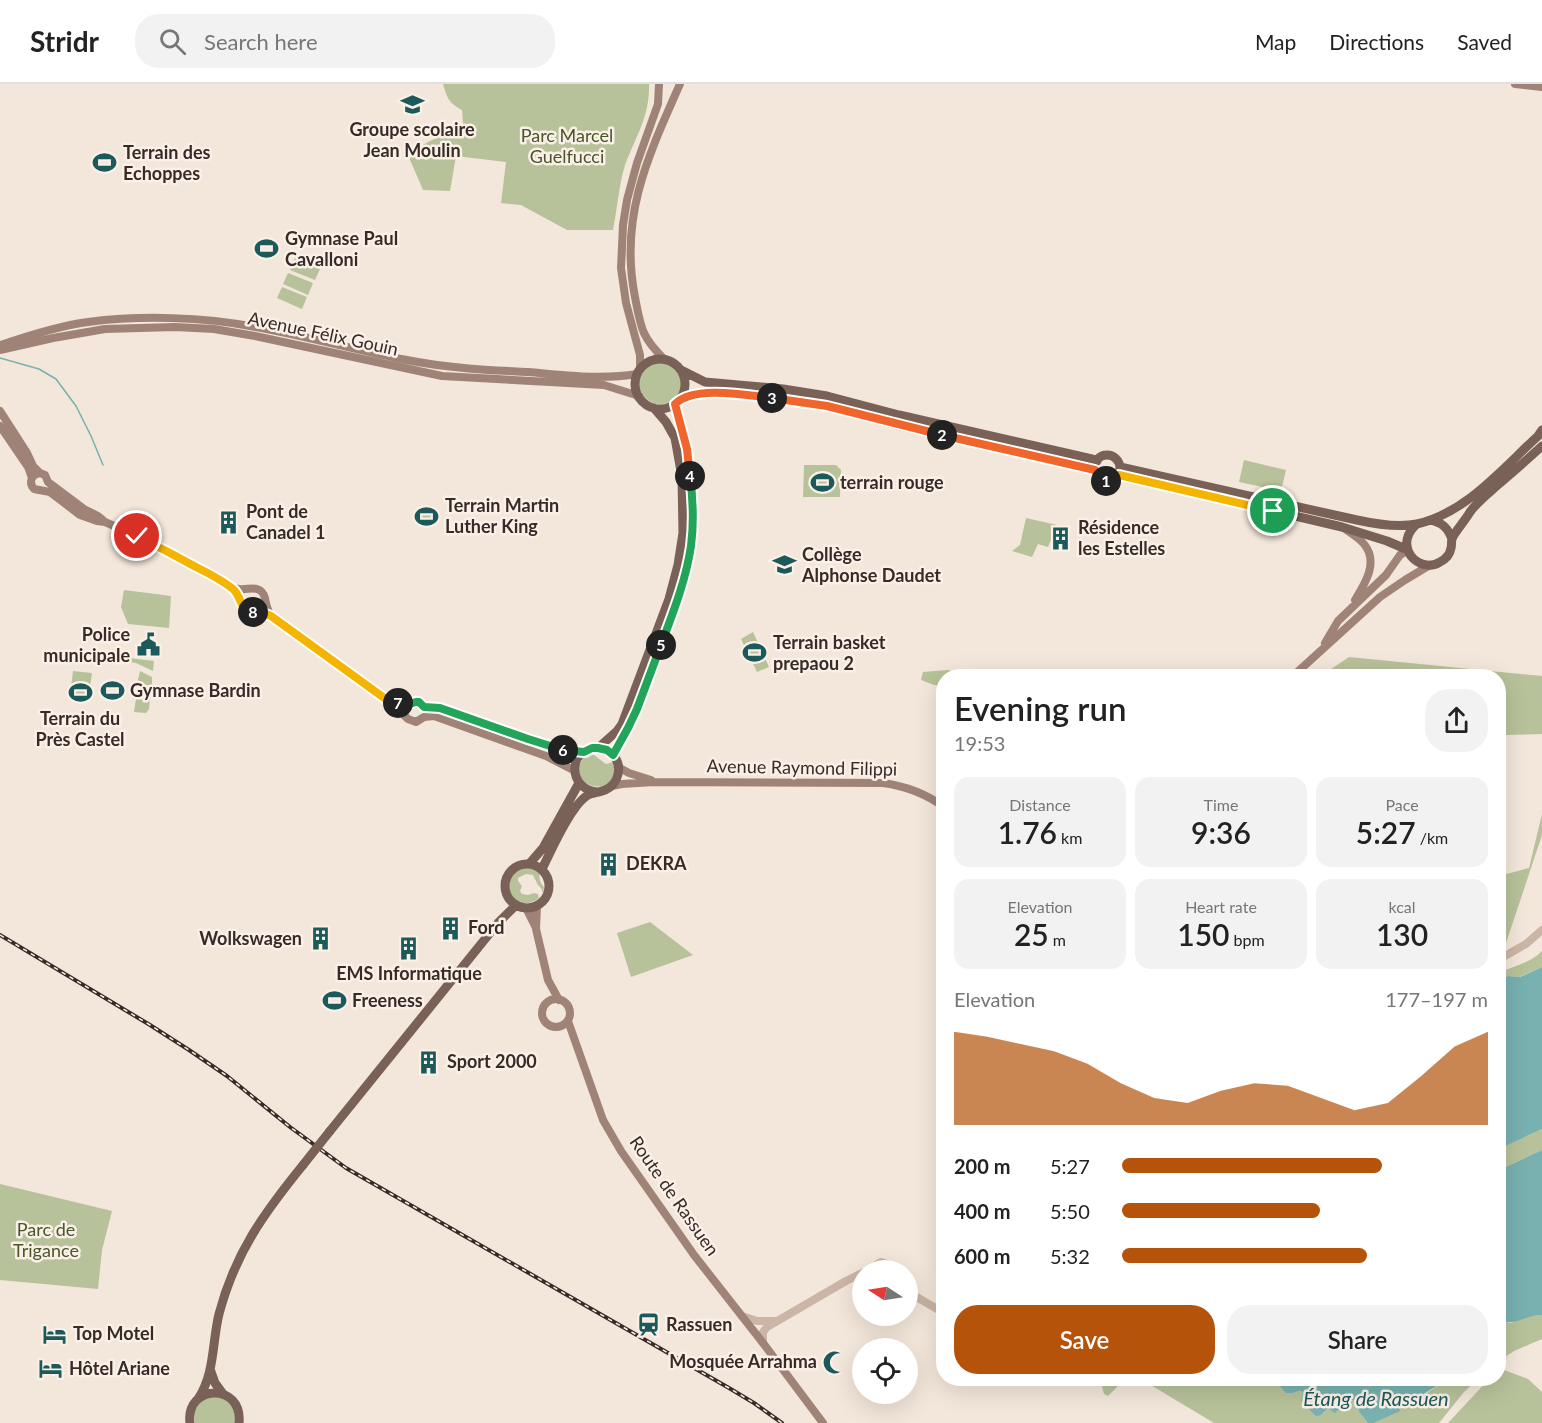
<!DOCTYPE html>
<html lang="en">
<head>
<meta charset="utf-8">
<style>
	body { margin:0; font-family:Lato,sans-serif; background:#f2f2f2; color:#222; height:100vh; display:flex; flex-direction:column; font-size:22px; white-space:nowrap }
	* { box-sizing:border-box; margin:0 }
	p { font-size:20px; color:#767676 }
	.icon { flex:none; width:33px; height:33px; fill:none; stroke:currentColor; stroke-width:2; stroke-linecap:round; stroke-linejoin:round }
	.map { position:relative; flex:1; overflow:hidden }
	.details { position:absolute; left:936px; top:585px; width:570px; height:717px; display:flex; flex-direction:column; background:#fff; border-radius:24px; box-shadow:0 6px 24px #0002 }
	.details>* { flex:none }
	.needle { width:39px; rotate:282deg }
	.tools { position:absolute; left:852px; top:1176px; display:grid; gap:12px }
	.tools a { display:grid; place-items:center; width:66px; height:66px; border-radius:50%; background:#fff; box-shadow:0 6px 24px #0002; font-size:30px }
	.pin { position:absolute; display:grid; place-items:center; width:51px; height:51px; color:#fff; margin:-26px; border:3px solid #fff; border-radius:50%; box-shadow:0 2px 6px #0007 }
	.km { position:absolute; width:30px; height:30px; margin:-15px; border-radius:50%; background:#222; color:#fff; font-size:16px; line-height:30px; text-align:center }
	.round { display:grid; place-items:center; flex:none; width:63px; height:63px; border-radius:24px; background:#f2f2f2 }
	.head { display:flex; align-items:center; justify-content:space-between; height:102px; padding:0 18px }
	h1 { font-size:33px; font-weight:600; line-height:45px }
	.figures { display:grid; grid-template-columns:repeat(3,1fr); gap:9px; height:102px; padding:6px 18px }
	.figures div { display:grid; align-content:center; border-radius:15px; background:#f2f2f2; text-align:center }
	.figures b { font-size:30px; font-weight:600 }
	.figures small { font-size:16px; font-weight:400 }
	.figures p { font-size:16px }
	.chart { height:168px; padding:12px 18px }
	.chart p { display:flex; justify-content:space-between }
	.chart svg { width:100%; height:108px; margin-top:6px; fill:#b45309; opacity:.7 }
	.button { display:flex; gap:12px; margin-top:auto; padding:12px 18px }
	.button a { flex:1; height:69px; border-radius:24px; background:#b45309; color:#fff; font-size:24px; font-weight:600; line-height:69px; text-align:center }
	.button a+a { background:#f2f2f2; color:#222 }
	ul { padding:0 18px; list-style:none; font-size:20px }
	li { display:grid; grid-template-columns:96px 72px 1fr; align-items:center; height:45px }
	li i { height:15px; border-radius:8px; background:#b45309 }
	header { display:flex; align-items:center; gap:36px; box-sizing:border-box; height:84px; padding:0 30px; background:#fff; border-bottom:2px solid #e0e0e0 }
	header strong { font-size:28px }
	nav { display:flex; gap:33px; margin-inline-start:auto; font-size:21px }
	.search { width:420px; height:54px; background:#f2f2f2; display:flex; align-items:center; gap:15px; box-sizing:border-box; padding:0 21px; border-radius:24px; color:#767676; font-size:22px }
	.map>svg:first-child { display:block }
	.green { fill:#b7c29a }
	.water { fill:#78b1b0 }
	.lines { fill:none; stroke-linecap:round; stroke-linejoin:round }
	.stream { stroke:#78b1b0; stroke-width:1.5 }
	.tertiary { stroke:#cbb5a6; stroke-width:8 }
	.secondary { stroke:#9f8377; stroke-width:8 }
	.primary { stroke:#796157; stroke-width:9 }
	.rail-casing { stroke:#372b27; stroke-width:4 }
	.rail { stroke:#faf0e7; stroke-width:1.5; stroke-dasharray:4.5; stroke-linecap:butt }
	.primary-bridge { stroke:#796157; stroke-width:9 }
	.split-1-casing { stroke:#fff; stroke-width:12 }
	.split-2-casing { stroke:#fff; stroke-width:12 }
	.split-3-casing { stroke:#fff; stroke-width:12 }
	.split-4-casing { stroke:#fff; stroke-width:12 }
	.split-5-casing { stroke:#fff; stroke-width:12 }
	.split-6-casing { stroke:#fff; stroke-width:12 }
	.split-7-casing { stroke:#fff; stroke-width:12 }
	.split-8-casing { stroke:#fff; stroke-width:12 }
	.split-9-casing { stroke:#fff; stroke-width:12 }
	.split-1 { stroke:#f5b400; stroke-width:8 }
	.split-2 { stroke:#f0652b; stroke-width:8 }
	.split-3 { stroke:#f0652b; stroke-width:8 }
	.split-4 { stroke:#f0652b; stroke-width:8 }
	.split-5 { stroke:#22a559; stroke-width:8 }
	.split-6 { stroke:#22a559; stroke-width:8 }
	.split-7 { stroke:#22a559; stroke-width:8 }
	.split-8 { stroke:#f5b400; stroke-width:8 }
	.split-9 { stroke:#f5b400; stroke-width:8 }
	.labels { text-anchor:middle; stroke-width:5; stroke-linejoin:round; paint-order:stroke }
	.poi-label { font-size:18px; font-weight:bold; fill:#372b27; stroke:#faf0e7; text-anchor:start }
	.park-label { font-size:18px; fill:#48562a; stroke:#faf0e7 }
	.street-label { font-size:18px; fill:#372b27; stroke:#faf0e7 }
	.water-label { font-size:20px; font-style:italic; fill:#1b595a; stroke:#faf0e7 }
</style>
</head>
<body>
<header>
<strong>Stridr</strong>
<div class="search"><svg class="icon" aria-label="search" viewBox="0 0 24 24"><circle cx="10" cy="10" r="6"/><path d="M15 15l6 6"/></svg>Search here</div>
<nav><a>Map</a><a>Directions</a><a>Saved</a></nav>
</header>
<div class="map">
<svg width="1542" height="1339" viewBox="0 0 1542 1339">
	<rect width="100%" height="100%" fill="#f3e6da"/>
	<path class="green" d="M443 0H649C650 32 636 52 625 81 619 100 617 126 613 146H567L521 121 501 119 506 78 456 72 450 107 423 106 407 69 463 40 462 26C449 19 447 14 443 0Z
		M295 174 320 185 315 196 290 186Z
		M288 189 313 199 308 211 283 200Z
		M282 203 307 213 302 225 277 214Z
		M639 299a21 21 0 1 1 42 0a21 21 0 1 1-42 0Z
		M1244 376 1286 386 1281 407 1239 398Z
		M804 381H836L841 386 840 413H803Z
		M431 421 439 433 423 443 415 431Z
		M1026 434 1057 441 1048 463 1038 460 1032 473 1012 467 1020 461Z
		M124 506 171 512 169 544 128 540 121 523Z
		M753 548 769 583 757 588 741 555Z
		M120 573 154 577 153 587 136 579 120 577Z
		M1349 573 1542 592V650L1505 651 1499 672 1498 592H1329L1331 585Z
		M948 586 963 590 962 592H944L943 602 934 601 921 596 923 588Z
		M73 587 92 589 88 616 70 613Z
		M140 587 152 593V602L137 600Z
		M137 603 151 604 149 625 146 629 134 628 136 615 148 616 150 606 139 605 138 612H136Z
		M592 671H594L606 680 613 678C624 716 562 706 584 673L587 674Z
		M1542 730V751L1504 865 1499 860V792L1529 784Z
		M523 784C530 783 535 785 540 790 538 794 541 800 544 803L543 809 541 804 538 801 533 791 526 790 518 794V797L522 802 520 807 522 810 528 811 534 809 538 810 539 814C515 833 494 795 523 784Z
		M650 838 693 871 631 893 617 849Z
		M1542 867V883L1519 893 1508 892 1499 897V889C1513 882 1531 879 1542 867Z
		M1542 1045V1066L1499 1086 1498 1065Z
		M0 1100 112 1127 102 1166 98 1205 0 1196Z
		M1534 1230 1542 1231V1255L1514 1267 1499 1277V1246L1503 1244 1504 1238 1511 1239Z
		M1499 1284 1528 1295 1542 1308V1339H1448L1489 1295 1498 1294Z
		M1100 1295H1276L1278 1300 1293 1309 1300 1305 1321 1331 1328 1324 1331 1326 1339 1325 1341 1316 1348 1314 1356 1318 1359 1328 1368 1339H1214L1149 1300 1130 1299 1120 1300 1108 1312 1104 1310Z
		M1448 1295H1478L1464 1308 1439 1339H1374L1392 1330 1400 1321 1399 1317 1416 1316Z
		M221 1312 234 1323 235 1339H195L194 1327 203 1315Z"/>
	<path class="water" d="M1542 883V1045L1499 1065V897L1508 892 1520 893Z
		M1542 1066V1231C1529 1230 1518 1240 1505 1238L1503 1244 1499 1246V1086Z
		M1276 1295V1294L1448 1295C1438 1302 1419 1310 1414 1321L1409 1320 1405 1316 1399 1317 1400 1327 1374 1339H1368L1359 1328 1356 1318 1348 1314 1341 1316 1339 1325 1335 1329 1328 1324 1321 1331 1316 1332 1301 1317 1303 1309 1300 1306 1293 1309H1286L1278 1300Z"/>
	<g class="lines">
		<path class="stream" d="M0 274 39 285 56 295 76 322 91 352 103 381"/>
		<path class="tertiary" d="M1498 876 1526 860 1542 846
			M868 1186 881 1178 887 1180 890 1186
			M908 1208 944 1229
			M742 1232 757 1237H775
			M763 1259V1248L767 1243 846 1197 862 1189"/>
		<path class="secondary" d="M1515 0 1542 3
			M1 261C30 251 58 242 88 238 142 231 203 233 256 243 306 252 356 266 407 276 446 284 488 286 528 288 564 291 601 296 637 290
			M0 266 53 254 105 245 175 243 214 245 255 252 442 292 604 301 639 312
			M664 275C641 252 641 244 635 213 619 133 648 72 680 0
			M640 284V271L626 219 621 184 623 141 627 116 637 79 658 20 659 0
			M0 327 27 369 33 382 40 389 45 391 48 398 84 425 98 432 103 436
			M0 342 28 383 32 394
			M40 389C32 390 28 398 34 405L50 408 80 431 97 437 105 438 137 452 209 490 231 503 237 508 245 525 251 528 258 527 271 532 388 616 408 635 416 638 424 633 434 632 546 672 575 687
			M1345 445C1351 449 1359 454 1364 460 1379 478 1365 500 1355 516
			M231 503C235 504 241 506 245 505 253 504 262 503 265 514 266 521 267 525 271 532
			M1325 559 1338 537 1386 491 1400 471 1408 466
			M1293 592 1380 513 1405 496 1430 481
			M388 616C393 617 399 620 404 620 414 620 415 614 424 623
			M424 623 440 624 451 627 558 666 584 668
			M618 683 629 689 651 696
			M612 702 622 700 654 698 883 699C905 702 925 709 944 723
			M537 822 536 845 548 896 559 916
			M526 824 535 842
			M542 929a14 14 0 1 1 28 0a14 14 0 1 1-28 0Z
			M568 937 603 1036 621 1067 694 1171 763 1259 823 1339"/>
		<path class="primary" d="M635 300a25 25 0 1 1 50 0a25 25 0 1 1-50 0Z
			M681 286 705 298 783 305 827 312 899 331 1092 375 1097 377
			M680 315 698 309 737 310 782 315 827 323 897 341 1095 386
			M1094 384a13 13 0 1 1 26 0a13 13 0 1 1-26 0Z
			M1120 383 1357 436C1375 440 1398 444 1417 440 1466 429 1502 385 1538 352L1542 346
			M1119 391 1342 443 1387 457 1408 466
			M1430 436C1442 438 1448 444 1452 455
			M1417 440C1407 448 1403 461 1411 472 1418 481 1431 484 1440 478 1446 475 1450 470 1451 464 1452 461 1451 458 1452 455 1453 450 1467 434 1470 428 1478 417 1490 408 1500 399 1514 387 1528 375 1542 362
			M598 664 617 647 622 640 669 515 678 481 683 449 682 393 675 354 666 338 654 324
			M613 671 628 644 637 625 670 535 686 487 691 463 693 440 692 408 687 365 675 320
			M530 779 543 764 579 699
			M505 802a22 22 0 1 1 44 0a22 22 0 1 1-44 0Z
			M542 785C552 765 561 743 575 724 578 720 583 714 588 711 593 709 600 708 605 706 619 700 623 682 613 671 609 666 603 664 596 664 568 664 567 706 598 708
			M330 1047 498 839 516 821
			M210 1285 215 1299 223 1310
			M198 1315C215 1290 212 1258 219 1230 235 1169 264 1129 303 1081
			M190 1339C185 1300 243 1298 239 1339"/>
		<defs>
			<path id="rail" d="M0 851 150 941 189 966 227 992 290 1043 346 1084 729 1304 754 1319 782 1339"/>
		</defs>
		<use href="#rail" class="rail-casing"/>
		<use href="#rail" class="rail"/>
		<path class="primary-bridge" d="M303 1081 330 1047"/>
	</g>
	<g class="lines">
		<defs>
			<path id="split-1" d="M1106 397 1113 396 1119 391 1273 427"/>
			<path id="split-2" d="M942 351 1095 386 1098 393 1106 397"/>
			<path id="split-3" d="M772 314 827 322 942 351"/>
			<path id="split-4" d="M690 392 687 365 675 320C694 301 746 311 772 314"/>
			<path id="split-5" d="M661 561C673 529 686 496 691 462 694 439 693 415 690 392"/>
			<path id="split-6" d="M563 666 584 668 592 664H598L607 666 613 671 628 644 637 625 661 561"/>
			<path id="split-7" d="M398 619 409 620 416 618H419L424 623 440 624 528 655 563 666"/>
			<path id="split-8" d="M253 528 258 527 271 532 387 616 398 619"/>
			<path id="split-9" d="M137 452C157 462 176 472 196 483 208 489 222 496 233 505 242 513 239 526 253 528"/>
		</defs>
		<use href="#split-1" class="split-1-casing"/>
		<use href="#split-2" class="split-2-casing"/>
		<use href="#split-3" class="split-3-casing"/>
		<use href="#split-4" class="split-4-casing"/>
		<use href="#split-5" class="split-5-casing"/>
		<use href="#split-6" class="split-6-casing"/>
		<use href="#split-7" class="split-7-casing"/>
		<use href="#split-8" class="split-8-casing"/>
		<use href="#split-9" class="split-9-casing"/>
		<use href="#split-1" class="split-1"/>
		<use href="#split-2" class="split-2"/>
		<use href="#split-3" class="split-3"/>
		<use href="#split-4" class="split-4"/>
		<use href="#split-5" class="split-5"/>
		<use href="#split-6" class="split-6"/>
		<use href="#split-7" class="split-7"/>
		<use href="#split-8" class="split-8"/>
		<use href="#split-9" class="split-9"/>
	</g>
	<defs>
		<symbol id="school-bare" viewBox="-9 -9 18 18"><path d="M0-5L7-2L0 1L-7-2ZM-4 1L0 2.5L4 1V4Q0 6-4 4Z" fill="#1b595a" stroke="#faf0e7" stroke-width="2.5" paint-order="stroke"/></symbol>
		<symbol id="stadium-bare" viewBox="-9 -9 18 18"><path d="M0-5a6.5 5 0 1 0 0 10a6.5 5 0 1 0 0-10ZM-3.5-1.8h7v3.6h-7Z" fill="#1b595a" stroke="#faf0e7" stroke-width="2.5" paint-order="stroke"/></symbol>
		<symbol id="building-bare" viewBox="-9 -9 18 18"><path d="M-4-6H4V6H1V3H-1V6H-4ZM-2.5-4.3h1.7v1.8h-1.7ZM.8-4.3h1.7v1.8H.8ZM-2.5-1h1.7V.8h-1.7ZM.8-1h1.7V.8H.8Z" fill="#1b595a" stroke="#faf0e7" stroke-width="2.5" paint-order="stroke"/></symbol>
		<symbol id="civic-bare" viewBox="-9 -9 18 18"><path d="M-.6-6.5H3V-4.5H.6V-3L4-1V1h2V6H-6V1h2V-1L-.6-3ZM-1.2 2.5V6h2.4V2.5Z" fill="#1b595a" stroke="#faf0e7" stroke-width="2.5" paint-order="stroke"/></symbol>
		<symbol id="station-bare" viewBox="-9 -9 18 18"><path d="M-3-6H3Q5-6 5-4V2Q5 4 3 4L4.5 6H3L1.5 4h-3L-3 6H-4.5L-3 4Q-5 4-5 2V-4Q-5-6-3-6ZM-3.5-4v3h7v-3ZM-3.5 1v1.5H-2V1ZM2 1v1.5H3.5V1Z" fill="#1b595a" stroke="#faf0e7" stroke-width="2.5" paint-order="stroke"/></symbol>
		<symbol id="hotel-bare" viewBox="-9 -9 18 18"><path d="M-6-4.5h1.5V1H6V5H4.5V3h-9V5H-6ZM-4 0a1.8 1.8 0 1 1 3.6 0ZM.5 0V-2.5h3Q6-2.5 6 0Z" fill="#1b595a" stroke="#faf0e7" stroke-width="2.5" paint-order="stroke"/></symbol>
		<symbol id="mosque-bare" viewBox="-9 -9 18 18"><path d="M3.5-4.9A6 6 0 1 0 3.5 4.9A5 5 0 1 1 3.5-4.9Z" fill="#1b595a" stroke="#faf0e7" stroke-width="2.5" paint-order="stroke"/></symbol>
	</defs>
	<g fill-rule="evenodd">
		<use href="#school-bare" x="396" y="4" width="33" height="33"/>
		<use href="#stadium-bare" x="88" y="62" width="33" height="33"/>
		<use href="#stadium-bare" x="250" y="148" width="33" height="33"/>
		<use href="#stadium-bare" x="806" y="382" width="33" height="33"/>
		<use href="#stadium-bare" x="410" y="416" width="33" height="33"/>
		<use href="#building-bare" x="212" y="422" width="33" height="33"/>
		<use href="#building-bare" x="1044" y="438" width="33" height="33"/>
		<use href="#school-bare" x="768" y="464" width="33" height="33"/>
		<use href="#civic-bare" x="132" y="544" width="33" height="33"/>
		<use href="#stadium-bare" x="738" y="552" width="33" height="33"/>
		<use href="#stadium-bare" x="96" y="590" width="33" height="33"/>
		<use href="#stadium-bare" x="64" y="592" width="33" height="33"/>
		<use href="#building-bare" x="592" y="764" width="33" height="33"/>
		<use href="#building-bare" x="434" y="828" width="33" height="33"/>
		<use href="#building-bare" x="304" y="838" width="33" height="33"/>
		<use href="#building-bare" x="392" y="848" width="33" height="33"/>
		<use href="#stadium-bare" x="318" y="900" width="33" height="33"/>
		<use href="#building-bare" x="412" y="962" width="33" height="33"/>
		<use href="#station-bare" x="632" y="1224" width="33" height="33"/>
		<use href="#hotel-bare" x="38" y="1234" width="33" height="33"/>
		<use href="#mosque-bare" x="818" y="1262" width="33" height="33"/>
		<use href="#hotel-bare" x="34" y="1268" width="33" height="33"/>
	</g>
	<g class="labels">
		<g class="poi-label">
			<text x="412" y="52" text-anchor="middle">Groupe scolaire<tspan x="412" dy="21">Jean Moulin</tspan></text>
			<text x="123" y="75">Terrain des<tspan x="123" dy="21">Echoppes</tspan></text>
			<text x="285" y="161">Gymnase Paul<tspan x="285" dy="21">Cavalloni</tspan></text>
			<text x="840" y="405">terrain rouge</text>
			<text x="445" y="428">Terrain Martin<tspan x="445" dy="21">Luther King</tspan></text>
			<text x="246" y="434">Pont de<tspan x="246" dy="21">Canadel 1</tspan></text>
			<text x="1078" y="450">Résidence<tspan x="1078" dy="21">les Estelles</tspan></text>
			<text x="802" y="477">Collège<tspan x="802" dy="21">Alphonse Daudet</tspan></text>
			<text x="130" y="557" text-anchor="end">Police<tspan x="130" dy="21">municipale</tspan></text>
			<text x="773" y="565">Terrain basket<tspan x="773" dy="21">prepaou 2</tspan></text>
			<text x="130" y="613">Gymnase Bardin</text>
			<text x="80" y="641" text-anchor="middle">Terrain du<tspan x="80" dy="21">Près Castel</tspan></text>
			<text x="626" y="786">DEKRA</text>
			<text x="468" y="850">Ford</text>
			<text x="302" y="861" text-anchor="end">Wolkswagen</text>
			<text x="409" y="896" text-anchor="middle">EMS Informatique</text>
			<text x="352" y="923">Freeness</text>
			<text x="447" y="984">Sport 2000</text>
			<text x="666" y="1247">Rassuen</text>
			<text x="73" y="1256">Top Motel</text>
			<text x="817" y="1284" text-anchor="end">Mosquée Arrahma</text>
			<text x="69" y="1291">Hôtel Ariane</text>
		</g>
		<g class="park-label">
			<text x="567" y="58">Parc Marcel<tspan x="567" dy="21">Guelfucci</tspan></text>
			<text x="46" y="1152">Parc de<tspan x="46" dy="21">Trigance</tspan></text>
		</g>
		<g class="street-label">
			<text transform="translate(323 250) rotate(12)" y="6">Avenue Félix Gouin</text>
			<text transform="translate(802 684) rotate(1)" y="6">Avenue Raymond Filippi</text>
			<text transform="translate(674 1112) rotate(55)" y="6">Route de Rassuen</text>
		</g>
		<g class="water-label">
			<text x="1376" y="1322">Étang de Rassuen</text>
		</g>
	</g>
</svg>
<div class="tools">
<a><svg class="needle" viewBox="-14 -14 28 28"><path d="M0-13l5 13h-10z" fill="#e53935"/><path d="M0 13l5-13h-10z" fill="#767676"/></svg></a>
<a><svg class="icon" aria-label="locate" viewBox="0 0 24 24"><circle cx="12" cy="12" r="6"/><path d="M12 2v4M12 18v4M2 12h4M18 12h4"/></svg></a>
</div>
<div class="pin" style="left:1273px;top:427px;background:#1e9e55"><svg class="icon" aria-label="arrive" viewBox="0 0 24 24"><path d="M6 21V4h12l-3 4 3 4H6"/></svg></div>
<div class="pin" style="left:137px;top:452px;background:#d93025"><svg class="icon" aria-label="check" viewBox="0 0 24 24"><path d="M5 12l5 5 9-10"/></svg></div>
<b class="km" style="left:1106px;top:397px">1</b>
<b class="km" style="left:942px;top:351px">2</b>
<b class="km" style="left:772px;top:314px">3</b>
<b class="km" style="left:690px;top:392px">4</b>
<b class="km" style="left:661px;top:561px">5</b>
<b class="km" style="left:563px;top:666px">6</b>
<b class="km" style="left:398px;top:619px">7</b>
<b class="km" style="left:253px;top:528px">8</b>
<section class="details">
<div class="head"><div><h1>Evening run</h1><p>19:53</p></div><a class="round"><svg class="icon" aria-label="share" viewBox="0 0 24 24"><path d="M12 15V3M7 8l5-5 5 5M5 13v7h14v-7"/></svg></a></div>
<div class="figures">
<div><p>Distance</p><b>1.76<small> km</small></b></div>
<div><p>Time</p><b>9:36</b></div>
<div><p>Pace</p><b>5:27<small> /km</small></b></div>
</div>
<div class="figures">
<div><p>Elevation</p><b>25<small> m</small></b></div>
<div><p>Heart rate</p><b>150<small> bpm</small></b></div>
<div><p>kcal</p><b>130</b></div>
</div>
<div class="chart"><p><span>Elevation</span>177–197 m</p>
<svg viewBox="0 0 160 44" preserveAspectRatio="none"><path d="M0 44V6L10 8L20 11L30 14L40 19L50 27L60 33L70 35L80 30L90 27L100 28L110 33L120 38L130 35L140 24L150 12L160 6V44z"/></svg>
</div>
<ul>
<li><b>200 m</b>5:27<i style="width:71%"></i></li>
<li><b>400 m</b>5:50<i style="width:54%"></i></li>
<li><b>600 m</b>5:32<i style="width:67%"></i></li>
</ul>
<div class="button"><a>Save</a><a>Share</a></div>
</section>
</div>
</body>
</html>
